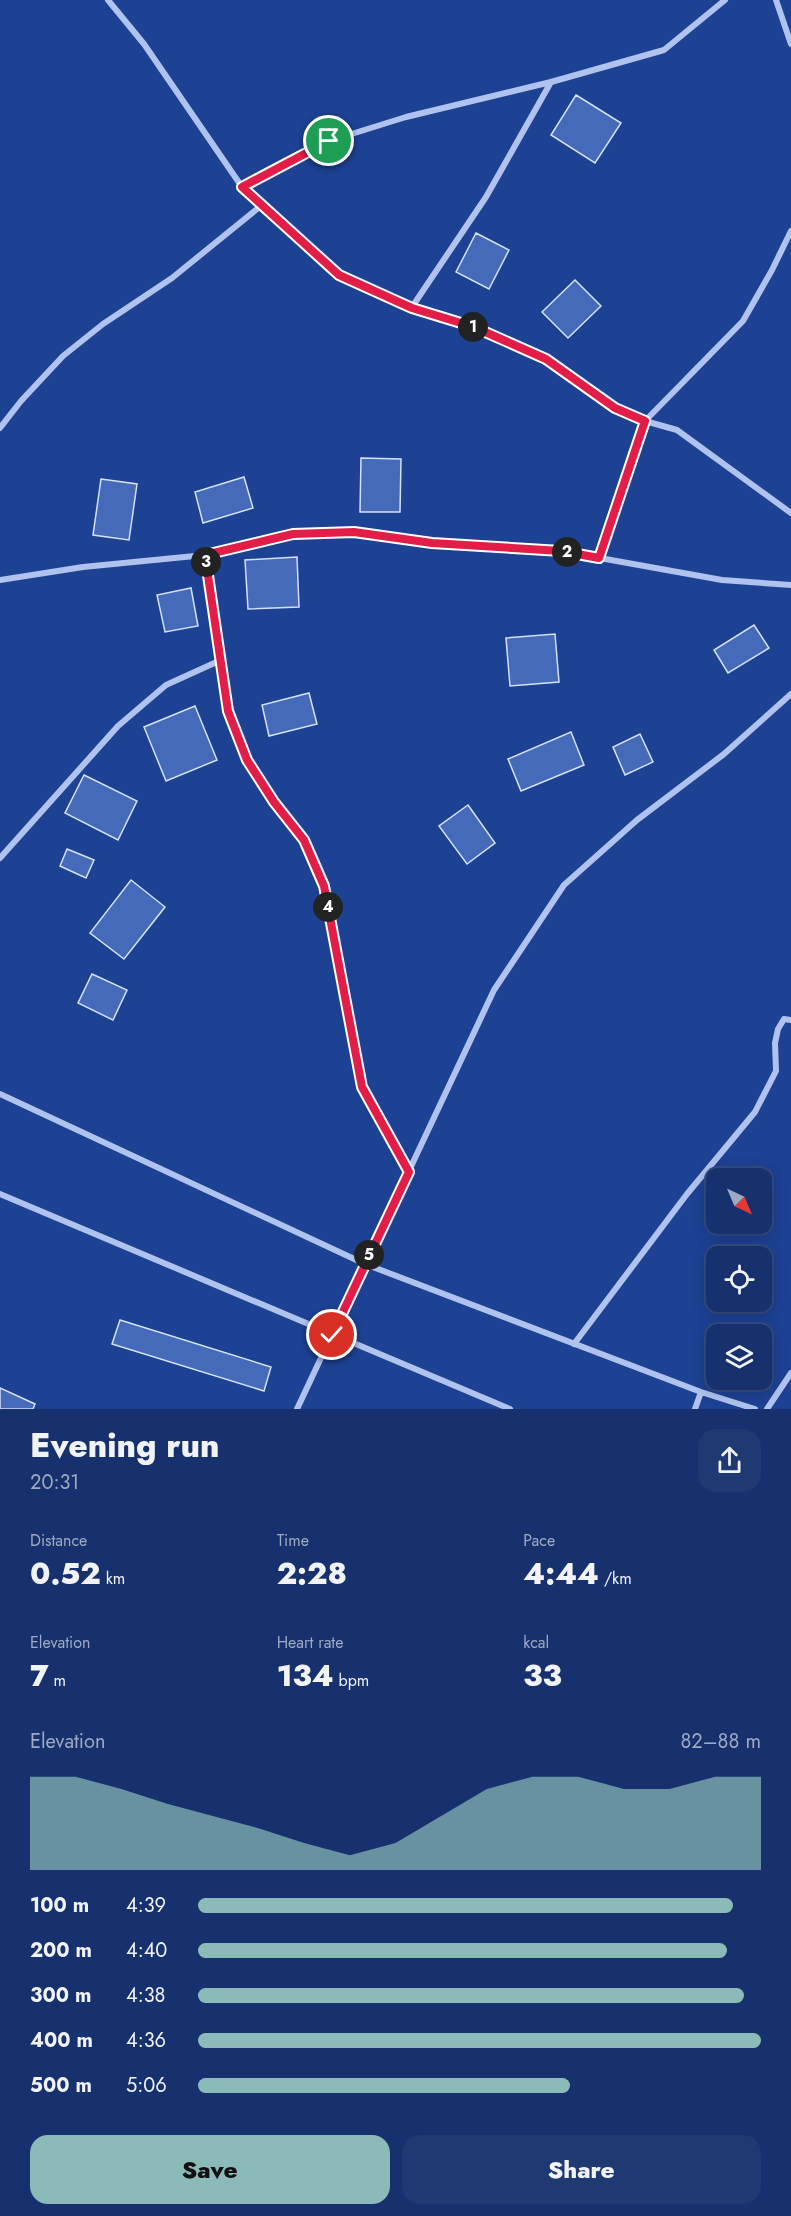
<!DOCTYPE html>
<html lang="en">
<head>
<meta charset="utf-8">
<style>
	body { margin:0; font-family:Jost,sans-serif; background:#1f3973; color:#f1f3f6; height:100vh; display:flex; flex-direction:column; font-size:22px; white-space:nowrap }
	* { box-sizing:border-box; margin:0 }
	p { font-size:20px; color:#9ea9c2 }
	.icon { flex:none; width:33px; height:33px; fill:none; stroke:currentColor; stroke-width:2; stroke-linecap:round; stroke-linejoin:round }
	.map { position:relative; height:1409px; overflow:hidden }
	.details { display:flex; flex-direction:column; background:#16316e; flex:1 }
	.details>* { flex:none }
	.needle { width:39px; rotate:136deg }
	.controls { position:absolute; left:706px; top:1168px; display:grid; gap:12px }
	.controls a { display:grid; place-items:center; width:66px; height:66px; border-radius:12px; background:#16316e; box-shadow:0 3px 15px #0003,0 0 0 2px #354c81; font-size:30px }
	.pin { position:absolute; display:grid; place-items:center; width:51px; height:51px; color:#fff; margin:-26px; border:3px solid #fff; border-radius:50%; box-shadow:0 2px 6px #0007 }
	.km { position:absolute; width:30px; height:30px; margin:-15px; border-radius:50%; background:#222; color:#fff; font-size:16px; line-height:30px; text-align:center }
	.round { display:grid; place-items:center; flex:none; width:63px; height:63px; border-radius:18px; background:#1f3973 }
	.overview { display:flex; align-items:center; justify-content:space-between; height:102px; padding:0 30px }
	h1 { font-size:33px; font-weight:800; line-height:45px }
	.stats { display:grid; grid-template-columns:repeat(3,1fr); gap:9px; height:102px; padding:6px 30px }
	.stats div { display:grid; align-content:center }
	.stats b { font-size:30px; font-weight:800 }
	.stats small { font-size:16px; font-weight:400 }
	.stats p { font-size:16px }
	.chart { height:168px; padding:12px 30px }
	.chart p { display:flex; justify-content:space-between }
	.chart svg { width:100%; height:108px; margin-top:6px; fill:#8bbbb9; opacity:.7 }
	.button { display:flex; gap:12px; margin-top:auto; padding:12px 30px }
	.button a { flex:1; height:69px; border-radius:18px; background:#8bbbb9; color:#111; font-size:24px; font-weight:800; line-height:69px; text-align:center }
	.button a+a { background:#1f3973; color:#f1f3f6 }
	ul { padding:0 30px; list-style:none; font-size:20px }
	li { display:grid; grid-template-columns:96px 72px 1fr; align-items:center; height:45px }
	li i { height:15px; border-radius:8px; background:#8bbbb9 }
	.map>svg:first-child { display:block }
	.building { fill:#456aba; stroke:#d5e1fa; stroke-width:1.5 }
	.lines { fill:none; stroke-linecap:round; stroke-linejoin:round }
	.street { stroke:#afc3ee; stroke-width:6 }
	.route-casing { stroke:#fff; stroke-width:12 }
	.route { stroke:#e11d48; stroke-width:8 }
</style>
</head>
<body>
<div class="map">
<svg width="791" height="1409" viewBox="0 0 791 1409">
	<rect width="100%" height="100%" fill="#1d4193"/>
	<path class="building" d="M576 95 621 123 595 163 551 135Z
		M476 233 509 250 489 289 456 272Z
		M575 280 601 306 568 338 542 312Z
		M361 458 401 459 400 512H360Z
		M244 477 253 508 203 523 195 492Z
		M101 479 137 484 129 540 93 535Z
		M297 557 299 607 248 609 245 560Z
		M191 588 198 626 165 632 157 595Z
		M754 625 769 648 728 673 714 650Z
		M555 634 559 682 510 686 506 638Z
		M309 693 317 724 269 736 262 705Z
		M195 706 217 760 166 781 144 727Z
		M571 732 584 765 521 791 508 759Z
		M640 734 653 762 625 775 613 747Z
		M84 775 137 801 118 840 65 813Z
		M468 805 495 843 467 864 439 826Z
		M67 849 94 860 86 878 60 866Z
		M131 880 165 907 124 959 90 933Z
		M92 974 127 990 113 1020 78 1003Z
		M120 1320 271 1367 264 1391 112 1344Z
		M0 1388 35 1404 33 1409H0Z"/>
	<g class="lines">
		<path class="street" d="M108 0 144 44 242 187 339 275 412 307 474 327 546 359 615 408 645 421 677 430 791 513
			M776 0 791 44
			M242 187 329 141 406 117 551 82 664 50 725 0
			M412 307 486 197 551 82
			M0 428 21 401 63 356 103 324 172 278 262 205
			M205 555 228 711 247 760 274 802 304 840 324 886 362 1087 409 1172
			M599 558 645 421 743 321 772 270 791 231
			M0 580 83 567 205 555 293 534 354 532 432 543 561 551 722 580 791 585
			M0 858 118 726 166 685 221 660
			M0 1094 365 1264 701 1392 755 1409
			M0 1194 510 1409
			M574 1344 687 1194 755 1112 776 1071 775 1043 778 1029 784 1019 791 1020
			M297 1409 494 990 564 885 637 820 724 754 791 694
			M695 1409 701 1392
			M767 1409 791 1373"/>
	</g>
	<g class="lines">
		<defs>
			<path id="route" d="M329 141 242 187 339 275 412 308 474 327 546 359 615 408 645 421 599 558 561 551 432 543 354 532 293 534 205 555 228 711 247 760 274 802 304 840 324 886 362 1087 409 1172 332 1335"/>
		</defs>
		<use href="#route" class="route-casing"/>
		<use href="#route" class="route"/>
	</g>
</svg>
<div class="controls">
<a><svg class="needle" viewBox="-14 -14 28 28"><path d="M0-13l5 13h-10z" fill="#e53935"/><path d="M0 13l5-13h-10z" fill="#9ea9c2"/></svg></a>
<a><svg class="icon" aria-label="locate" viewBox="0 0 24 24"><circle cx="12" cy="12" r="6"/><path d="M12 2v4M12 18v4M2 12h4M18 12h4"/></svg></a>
<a><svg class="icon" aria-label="layers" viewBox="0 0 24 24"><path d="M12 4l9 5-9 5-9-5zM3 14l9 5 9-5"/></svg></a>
</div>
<div class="pin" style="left:329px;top:141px;background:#1e9e55"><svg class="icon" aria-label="arrive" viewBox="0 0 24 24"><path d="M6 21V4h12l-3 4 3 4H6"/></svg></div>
<div class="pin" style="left:332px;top:1335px;background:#d93025"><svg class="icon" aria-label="check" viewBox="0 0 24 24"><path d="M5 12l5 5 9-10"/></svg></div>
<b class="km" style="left:473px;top:327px">1</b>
<b class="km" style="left:567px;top:552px">2</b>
<b class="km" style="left:206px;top:562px">3</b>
<b class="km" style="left:328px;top:907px">4</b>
<b class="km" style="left:369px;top:1255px">5</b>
</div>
<section class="details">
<div class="overview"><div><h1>Evening run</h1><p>20:31</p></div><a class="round"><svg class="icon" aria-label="share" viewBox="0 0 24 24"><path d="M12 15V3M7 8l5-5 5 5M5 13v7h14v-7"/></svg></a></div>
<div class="stats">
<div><p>Distance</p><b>0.52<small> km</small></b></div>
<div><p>Time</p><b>2:28</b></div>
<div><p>Pace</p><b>4:44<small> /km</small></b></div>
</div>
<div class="stats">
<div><p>Elevation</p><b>7<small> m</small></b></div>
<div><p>Heart rate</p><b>134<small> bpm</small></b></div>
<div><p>kcal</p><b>33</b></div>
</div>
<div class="chart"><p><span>Elevation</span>82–88 m</p>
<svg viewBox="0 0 160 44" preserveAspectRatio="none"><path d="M0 44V6L10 6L20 11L30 17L40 22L50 27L60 33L70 38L80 33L90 22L100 11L110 6L120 6L130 11L140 11L150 6L160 6V44z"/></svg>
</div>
<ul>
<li><b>100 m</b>4:39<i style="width:95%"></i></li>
<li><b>200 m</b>4:40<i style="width:94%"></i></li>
<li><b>300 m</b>4:38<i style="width:97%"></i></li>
<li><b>400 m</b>4:36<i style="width:100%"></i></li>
<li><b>500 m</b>5:06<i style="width:66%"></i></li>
</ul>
<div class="button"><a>Save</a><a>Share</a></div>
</section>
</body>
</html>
